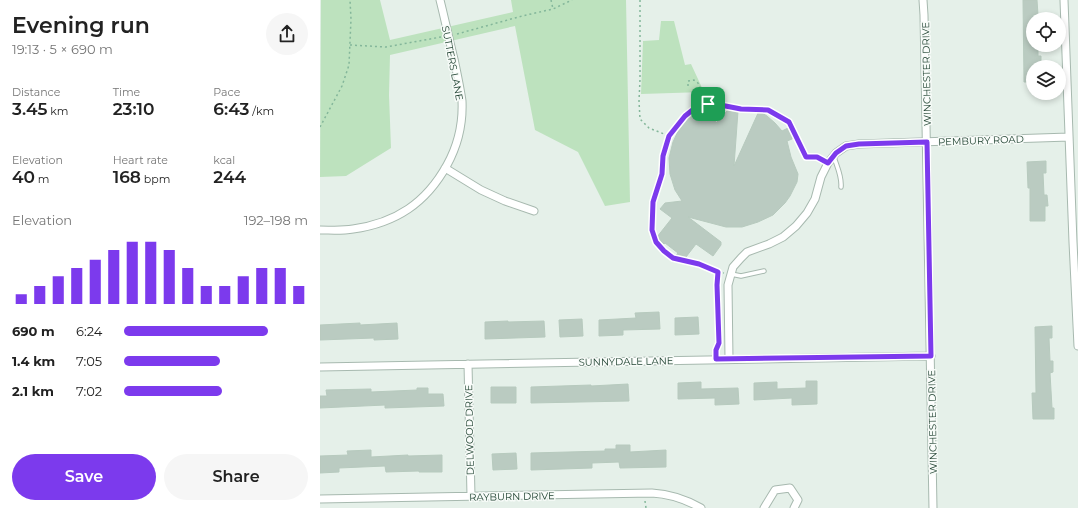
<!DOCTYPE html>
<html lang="en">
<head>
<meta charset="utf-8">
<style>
	body { margin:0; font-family:Montserrat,sans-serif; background:#f6f6f6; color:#222; height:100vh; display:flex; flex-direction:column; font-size:15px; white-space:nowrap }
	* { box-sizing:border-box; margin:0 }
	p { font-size:13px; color:#767676 }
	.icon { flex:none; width:22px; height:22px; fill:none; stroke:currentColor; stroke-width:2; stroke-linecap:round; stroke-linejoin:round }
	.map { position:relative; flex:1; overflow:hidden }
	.panel { display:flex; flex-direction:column; background:#fff; width:320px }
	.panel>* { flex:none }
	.fabs { position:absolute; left:706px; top:12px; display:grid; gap:8px }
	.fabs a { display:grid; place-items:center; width:40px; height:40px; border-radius:50%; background:#fff; box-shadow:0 2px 6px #0003; font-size:20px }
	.pin { position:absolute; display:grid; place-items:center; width:34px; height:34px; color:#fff; margin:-17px; border-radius:8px; box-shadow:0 2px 6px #0006 }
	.round { display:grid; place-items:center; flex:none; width:42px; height:42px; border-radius:21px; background:#f6f6f6 }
	.headline { display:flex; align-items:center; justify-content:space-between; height:68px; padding:0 12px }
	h1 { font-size:22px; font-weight:600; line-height:30px }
	.metrics { display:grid; grid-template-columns:repeat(3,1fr); gap:6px; height:68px; padding:4px 12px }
	.metrics div { display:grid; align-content:center }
	.metrics b { font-size:17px; font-weight:600 }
	.metrics small { font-size:11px; font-weight:400 }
	.metrics p { font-size:11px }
	.chart { height:112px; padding:8px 12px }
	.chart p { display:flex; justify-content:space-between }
	.chart svg { width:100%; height:72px; margin-top:4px; stroke:#7c3aed; stroke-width:6 }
	.button { display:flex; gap:8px; margin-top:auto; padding:8px 12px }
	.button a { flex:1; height:46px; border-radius:24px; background:#7c3aed; color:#fff; font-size:16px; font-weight:600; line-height:46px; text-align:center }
	.button a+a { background:#f6f6f6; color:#222 }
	ul { padding:0 12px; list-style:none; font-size:13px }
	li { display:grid; grid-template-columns:64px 48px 1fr; align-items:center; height:30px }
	li i { height:10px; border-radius:5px; background:#7c3aed }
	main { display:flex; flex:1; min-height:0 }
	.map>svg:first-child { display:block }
	.green { fill:#bde2be }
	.building { fill:#bacbc1; stroke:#b7cabe }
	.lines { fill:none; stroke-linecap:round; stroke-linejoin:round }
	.service-casing { stroke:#a7b9af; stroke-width:5.5 }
	.minor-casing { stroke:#a7b9af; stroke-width:9 }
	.path { stroke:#83b69a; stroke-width:1.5; stroke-dasharray:2 3; stroke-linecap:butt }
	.service { stroke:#fff; stroke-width:3.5 }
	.minor { stroke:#fff; stroke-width:7 }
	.route-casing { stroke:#fff; stroke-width:8 }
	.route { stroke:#7c3aed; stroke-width:5 }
	.labels { text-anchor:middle; stroke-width:3; stroke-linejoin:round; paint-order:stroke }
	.street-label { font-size:10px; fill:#243; stroke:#f7fbf8 }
</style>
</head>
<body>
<main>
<section class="panel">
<div class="headline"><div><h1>Evening run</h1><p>19:13 · 5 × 690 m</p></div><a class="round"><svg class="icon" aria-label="share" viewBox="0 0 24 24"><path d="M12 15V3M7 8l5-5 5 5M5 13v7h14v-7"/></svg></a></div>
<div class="metrics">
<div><p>Distance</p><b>3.45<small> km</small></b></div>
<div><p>Time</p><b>23:10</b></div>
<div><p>Pace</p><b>6:43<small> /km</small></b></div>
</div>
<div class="metrics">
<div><p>Elevation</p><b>40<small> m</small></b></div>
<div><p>Heart rate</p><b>168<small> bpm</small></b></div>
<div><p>kcal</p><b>244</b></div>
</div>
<div class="chart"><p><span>Elevation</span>192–198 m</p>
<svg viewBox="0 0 160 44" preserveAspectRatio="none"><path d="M5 44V38M15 44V33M25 44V27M35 44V22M45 44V17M55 44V11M65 44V6M75 44V6M85 44V11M95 44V22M105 44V33M115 44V33M125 44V27M135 44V22M145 44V22M155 44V33"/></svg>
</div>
<ul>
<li><b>690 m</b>6:24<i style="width:78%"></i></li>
<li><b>1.4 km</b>7:05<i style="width:52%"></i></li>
<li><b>2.1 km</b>7:02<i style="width:53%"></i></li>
</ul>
<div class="button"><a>Save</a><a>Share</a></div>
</section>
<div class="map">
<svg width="758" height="508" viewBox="0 0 758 508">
	<rect width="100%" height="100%" fill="#e5f0e9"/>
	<path class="green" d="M1 0H60L70 40 193 12 191 0H306L310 202 285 206 258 152 215 130 195 26 70 55 69 95 71 148 26 176 0 177Z
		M341 21H354L365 65 371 64 384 92 321 94 323 41 339 40Z"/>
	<path class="building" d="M703 0H717L718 15H713V45H718V56H721V67H713V82H704Z
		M384 105 389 106 396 123 407 111H418L414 166 439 111 447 116 455 123 462 131 468 128 473 136 472 139 467 141 471 157 478 174 477 182 470 196 465 203 453 215 438 222 422 227H406L368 217 401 242V245L393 256 376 244 366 257 354 258 358 253 345 243 344 244 337 237 352 218 340 209 345 203 362 201 355 190 350 174 349 158 353 142 360 127 371 114Z
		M726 161V173H723L724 195H727L728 206H725V221H710V188H708L707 162Z
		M339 312 340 329 303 330V335L279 336V320L316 318 315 313Z
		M378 317 379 334 355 335V318Z
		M262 319 263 336 240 337 239 320Z
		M188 321V322L224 321 225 337 165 339V322Z
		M40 323V325L77 323 78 339 54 340V338L0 340V325Z
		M732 326V338H729L730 361H733V372L730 373 732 408H734V419H713L712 393H716L715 327Z
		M486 381H497V404L472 405V398L434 400V383L457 382V389L486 388Z
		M381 382V389L418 388 419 404 395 405V398L358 399V383Z
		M308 384 309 401 211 403V387L271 385V386Z
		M171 387H196V403H171Z
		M97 388H108V394H123L124 406 65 408V405L0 408V396H7L6 390 51 389V392L97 390Z
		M296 445H310V452L346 450V467L300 468 299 462 272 463V468L211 470V453L285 451V449H296Z
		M51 450V457L88 455V456L122 455V472H99V471L66 472 65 466 19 468V472L0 473V456L28 455 27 451Z
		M196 453 197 469 173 470 172 454Z"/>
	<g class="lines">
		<defs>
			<path id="service" d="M514 157C517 167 522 176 521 187
				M411 274 421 276 444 271"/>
			<path id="minor" d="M603 0 604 15 613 508
				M744 0 753 242 758 346
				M125 168 161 190 185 201 214 211
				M0 230C11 230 22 231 33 229 76 223 106 203 127 165 138 145 143 123 142 101 140 87 137 73 134 59 129 39 125 20 120 0
				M409 359 408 285 413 267 421 258 427 252 449 244 463 237 476 226 487 213 495 199 501 177 508 163 516 153 526 146 539 144 749 137
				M148 364 151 496
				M0 367 611 356
				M0 499 332 493C351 494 365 499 381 508
				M444 508 455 490 470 488 478 500 474 508"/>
		</defs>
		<use href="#service" class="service-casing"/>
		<use href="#minor" class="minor-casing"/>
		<path class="path" d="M231 0 233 9
			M320 0V79L319 101 320 119 329 128 349 136 365 115 379 104 390 103 421 109 448 110 469 122 486 157H497L501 159
			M137 34 202 16 233 9 252 0
			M30 45 66 47 121 37
			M368 86V81L374 80 378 83 388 104
			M0 127 22 86 29 65 31 19 30 0
			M349 136 343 156 342 174 333 202 332 230 336 242 344 251 353 258 379 264 398 272 404 273
			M396 352 399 343 397 285 398 272
			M325 501 326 508"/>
		<use href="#service" class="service"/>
		<use href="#minor" class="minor"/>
	</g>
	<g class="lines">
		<defs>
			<path id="route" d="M390 103 421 109 448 110 469 122 486 157H497L508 163 516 153 526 146 539 144 607 142 611 356 396 359V350L399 343 397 285 398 272 379 264 353 258 344 251 336 242 332 230 333 202 342 174 343 156 349 136 365 116 380 104Z"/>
		</defs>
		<use href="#route" class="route-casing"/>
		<use href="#route" class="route"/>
	</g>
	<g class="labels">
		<g class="street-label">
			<text transform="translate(133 63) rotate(79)" y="4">SUTTERS LANE</text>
			<text transform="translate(606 74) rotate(-91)" y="4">WINCHESTER DRIVE</text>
			<text transform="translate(661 140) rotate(-2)" y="4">PEMBURY ROAD</text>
			<text transform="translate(306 361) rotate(-1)" y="4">SUNNYDALE LANE</text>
			<text transform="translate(612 422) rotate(-91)" y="4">WINCHESTER DRIVE</text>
			<text transform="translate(149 430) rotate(-91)" y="4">DELWOOD DRIVE</text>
			<text transform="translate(192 496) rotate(-1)" y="4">RAYBURN DRIVE</text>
		</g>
	</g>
</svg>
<div class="fabs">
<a><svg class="icon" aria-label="locate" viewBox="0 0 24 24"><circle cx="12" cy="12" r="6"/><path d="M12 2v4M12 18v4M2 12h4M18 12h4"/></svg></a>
<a><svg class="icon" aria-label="layers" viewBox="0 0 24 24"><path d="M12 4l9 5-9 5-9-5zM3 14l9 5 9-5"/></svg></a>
</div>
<div class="pin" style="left:388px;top:104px;background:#1e9e55"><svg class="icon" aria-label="arrive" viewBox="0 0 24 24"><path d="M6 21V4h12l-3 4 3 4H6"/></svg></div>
</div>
</main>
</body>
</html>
